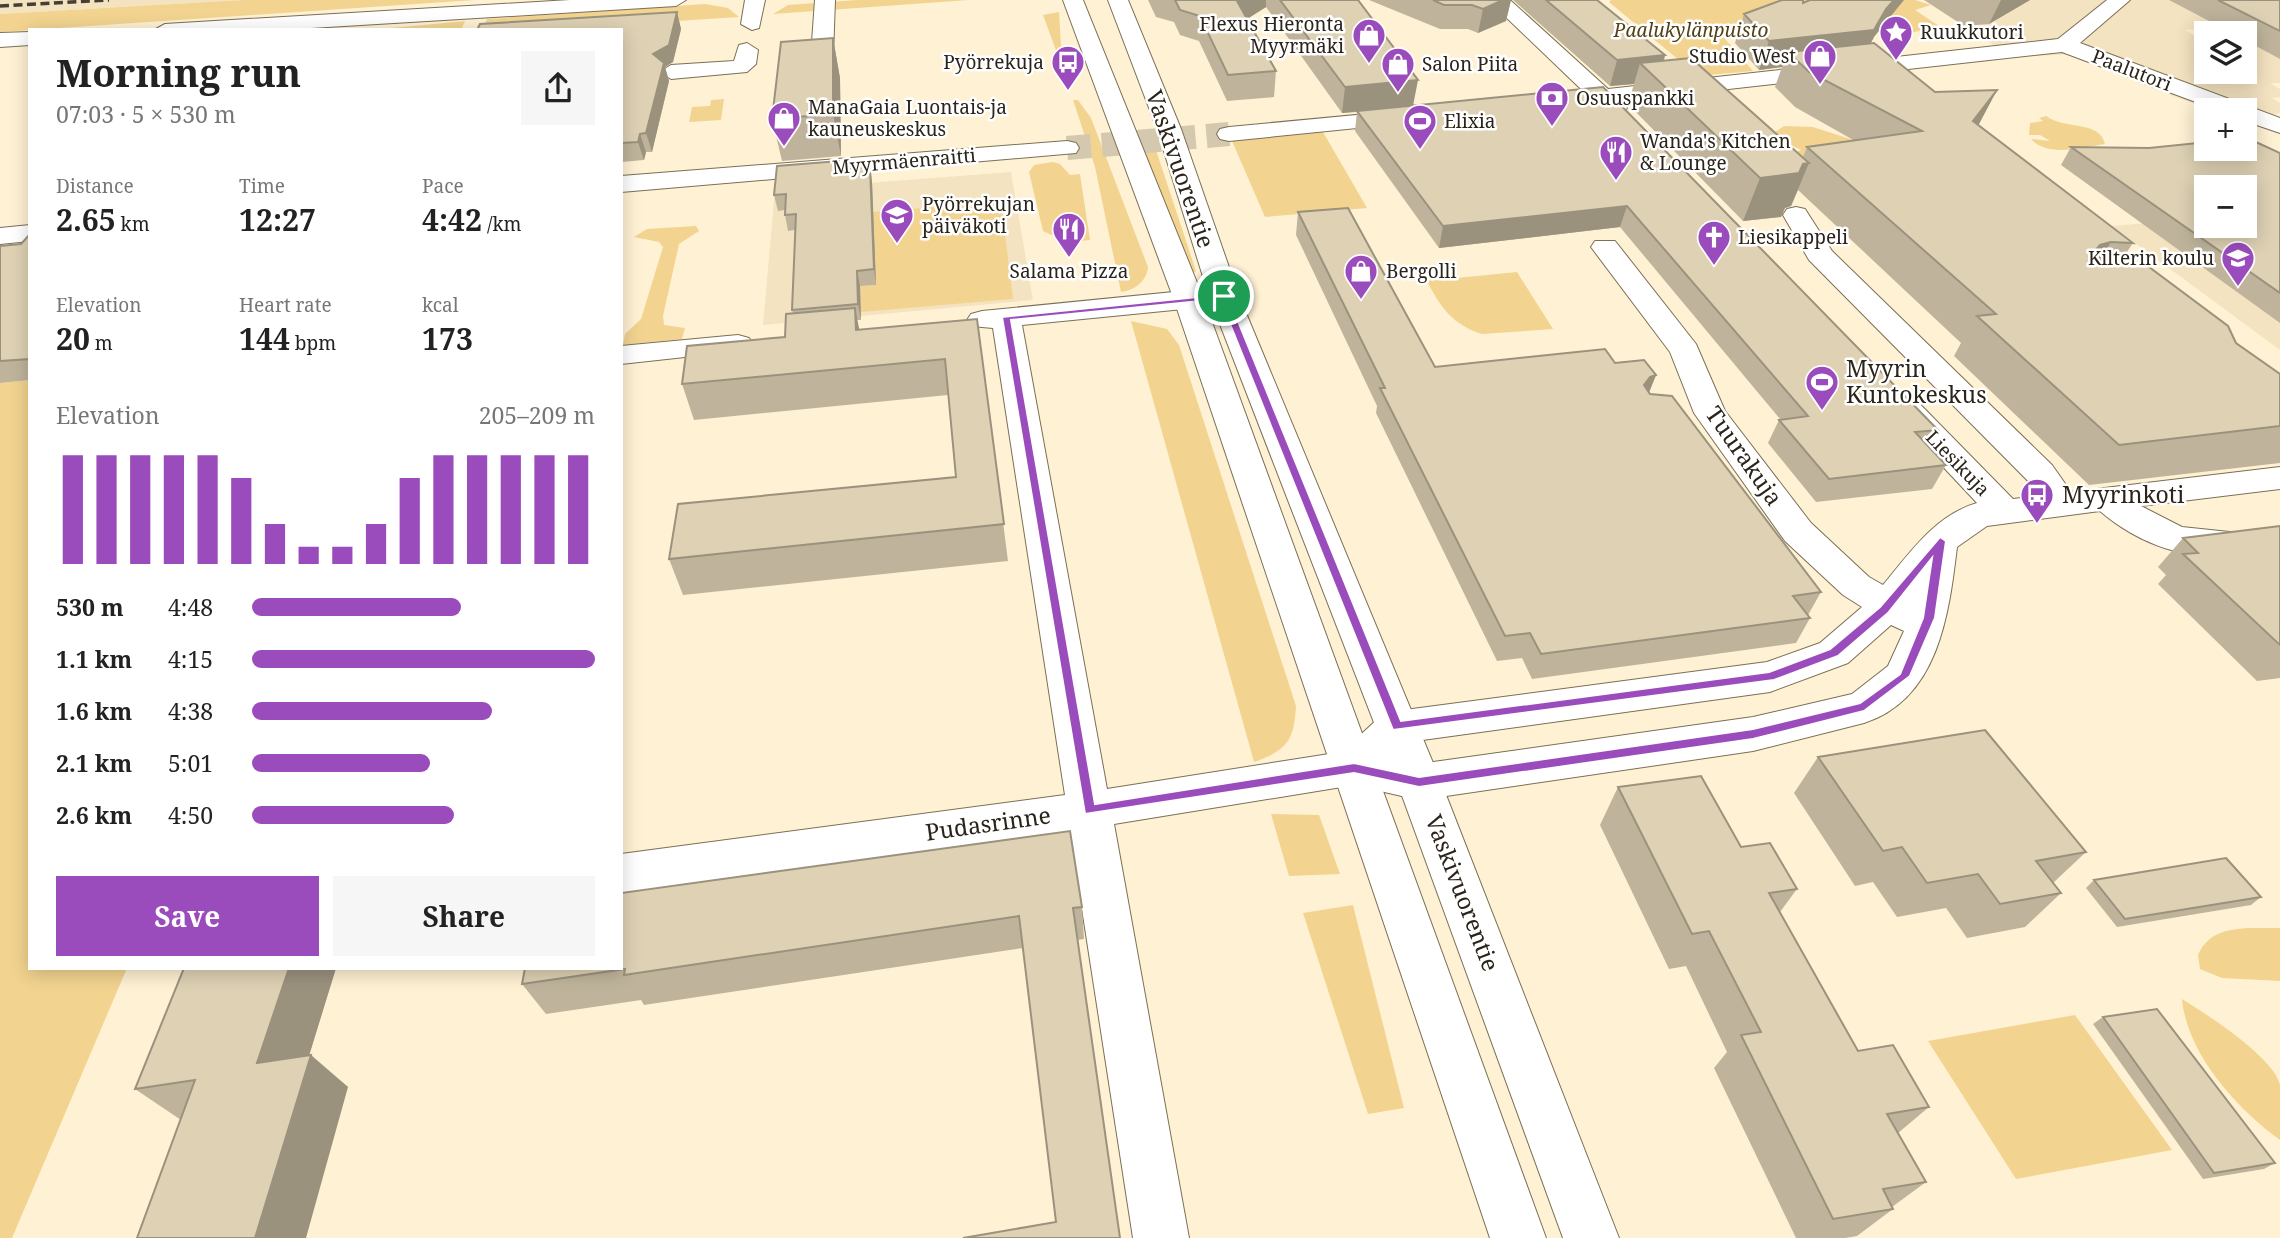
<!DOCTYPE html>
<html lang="en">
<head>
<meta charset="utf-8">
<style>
	body { margin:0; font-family:"Noto Serif",serif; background:#f6f6f6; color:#222; height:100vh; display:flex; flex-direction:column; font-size:26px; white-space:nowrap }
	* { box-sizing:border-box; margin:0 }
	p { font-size:23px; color:#767676 }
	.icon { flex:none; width:38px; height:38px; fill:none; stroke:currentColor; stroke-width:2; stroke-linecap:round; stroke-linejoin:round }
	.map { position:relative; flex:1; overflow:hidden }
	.details { position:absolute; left:28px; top:28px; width:595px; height:942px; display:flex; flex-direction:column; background:#fff; border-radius:0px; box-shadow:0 4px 18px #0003 }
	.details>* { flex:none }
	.buttons { position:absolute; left:2194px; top:21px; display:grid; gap:14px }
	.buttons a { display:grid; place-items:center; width:63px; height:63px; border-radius:0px; background:#fff; box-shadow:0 4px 18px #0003; font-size:35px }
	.pin { position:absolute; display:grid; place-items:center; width:60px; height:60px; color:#fff; margin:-30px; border:4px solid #fff; border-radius:50%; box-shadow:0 2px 7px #0007 }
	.round { display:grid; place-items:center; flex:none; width:74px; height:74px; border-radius:0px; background:#f6f6f6 }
	.summary { display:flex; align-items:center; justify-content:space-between; height:119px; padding:0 28px }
	h1 { font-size:38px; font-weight:700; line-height:52px }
	.metrics { display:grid; grid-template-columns:repeat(3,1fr); gap:10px; height:119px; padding:7px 28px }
	.metrics div { display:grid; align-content:center }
	.metrics b { font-size:30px; font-weight:700 }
	.metrics small { font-size:19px; font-weight:400 }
	.metrics p { font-size:19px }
	.chart { height:196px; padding:14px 28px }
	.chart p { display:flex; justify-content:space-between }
	.chart svg { width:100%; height:126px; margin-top:7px; stroke:#9b4cbc; stroke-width:6 }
	.primary-button { display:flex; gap:14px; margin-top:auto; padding:14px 28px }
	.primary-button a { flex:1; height:80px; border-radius:0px; background:#9b4cbc; color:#fff; font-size:28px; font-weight:700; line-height:80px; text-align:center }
	.primary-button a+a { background:#f6f6f6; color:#222 }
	ul { padding:0 28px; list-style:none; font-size:23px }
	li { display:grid; grid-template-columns:112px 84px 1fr; align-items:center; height:52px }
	li i { height:18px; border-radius:9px; background:#9b4cbc }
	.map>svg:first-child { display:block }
	.built { fill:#f4e3c0; fill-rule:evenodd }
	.green { fill:#f2d490 }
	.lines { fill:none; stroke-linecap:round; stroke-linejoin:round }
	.minor-tunnel { stroke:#d4c8ae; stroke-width:24; stroke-dasharray:24 11; stroke-linecap:butt }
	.minor-casing { stroke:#7b6f55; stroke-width:2 }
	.major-casing { stroke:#7b6f55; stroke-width:2 }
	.minor { fill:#fff; fill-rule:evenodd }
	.major { fill:#fff; fill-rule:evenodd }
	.rail { stroke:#453e32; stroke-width:3.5; stroke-dasharray:9 4.5; stroke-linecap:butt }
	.wall { fill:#bfb49b }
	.shaded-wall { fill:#9b927e }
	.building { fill:#ded1b4; stroke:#9b927e; stroke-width:2; fill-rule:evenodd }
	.route { fill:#9b4cbc; stroke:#fff; stroke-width:2; fill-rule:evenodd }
	.labels { text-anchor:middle; stroke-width:5; stroke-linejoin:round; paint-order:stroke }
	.far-poi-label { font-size:19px; fill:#2a241a; stroke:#fff; text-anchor:start }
	.far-park-label { font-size:19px; font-style:italic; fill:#524117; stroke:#fff }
	.far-street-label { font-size:19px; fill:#2a241a; stroke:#fff }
	.street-label { font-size:23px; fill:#2a241a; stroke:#fff }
	.poi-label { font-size:23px; fill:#2a241a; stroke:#fff; text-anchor:start }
</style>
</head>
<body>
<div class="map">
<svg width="2280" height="1238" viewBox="0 0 2280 1238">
	<rect width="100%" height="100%" fill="#fff1d3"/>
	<path class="built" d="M0 0H244L0 14Z
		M2030 0H2280V83H2270L2280 89V97L2272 98 2280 103V113L2274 114 2280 117V132L2245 122V110H2212L2143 85 2073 54 2012 57 1964 26 1997 23 1988 16ZM2199 29 2207 33H2245V72H2207V43L2185 30Z
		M1011 172 1033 300 763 325 775 190Z
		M2280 212V350L2112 226 2207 218V226H2245Z"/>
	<path class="green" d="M244 0H475L0 32V14Z
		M857 0H969L773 14 788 5Z
		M1611 0H1915L1931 5 1915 10 1945 30H1922L1892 38 1831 9 1781 17 1720 33 1753 71 1686 77 1680 61 1609 2Z
		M705 4 728 8 739 17 538 30H482L487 19Z
		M1059 12 1061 45 1066 67 1061 64 1043 15Z
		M465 21 461 30H370Z
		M724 99 721 120 689 122 692 107 710 106 711 100Z
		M1073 100H1078L1091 118 1148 267C1147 281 1135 290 1121 292L1095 167Z
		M2046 116C2065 130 2100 120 2105 144 2084 147 2047 158 2031 139L2050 141 2040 135H2029L2030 123 2043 121 2039 118Z
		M1784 126 1813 127 1875 147 1796 159 1792 154 1801 150C1790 143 1780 144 1768 137Z
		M1323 132 1367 208 1265 217 1232 141Z
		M1151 135 1196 271 1195 272 1192 273 1135 137Z
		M1053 162 1060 164 1070 175 1080 174 1090 240 1059 243 1054 236 1043 231 1029 172 1034 165Z
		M1001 202 1013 299 861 312 860 286 876 285 875 265 859 213Z
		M696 226 699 231 679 244 663 316 664 325 685 328 682 339 623 345 625 334 641 319 663 247 659 242 634 237 647 229Z
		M1517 272 1553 329 1482 334C1453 325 1440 307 1427 281Z
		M1131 321 1167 329 1179 345 1296 706C1294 740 1288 750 1254 762Z
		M30 380V968H127L12 1238H0V383Z
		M1271 814 1319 815 1340 874 1289 876Z
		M1353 905 1404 1108 1368 1114 1303 913Z
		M2247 928H2280V981L2222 978 2200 969 2198 955C2208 933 2225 930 2247 928Z
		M2182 999C2205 1013 2275 1058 2280 1085 2280 1102 2280 1123 2280 1140 2237 1109 2187 1054 2182 999Z
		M2075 1015 2172 1150 2016 1179 1928 1041Z"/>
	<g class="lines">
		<path class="minor-tunnel" d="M1067 148 1229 134"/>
		<defs>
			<path id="minor" d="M570 0H686L676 6 278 30H154L165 24Z
				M745 0H765L759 28 752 30 741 24Z
				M815 0H835L833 56 822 63 811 56Z
				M1488 0H1510L1608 89 2058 39 2107 0H2130L2080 43 2280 118V133L2245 121V110H2217L2062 52 1621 101 1627 108 1623 113C1611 116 1606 112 1597 104L1551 106 1547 101 1551 96 1583 91Z
				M30 32V45L0 47V33Z
				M747 43 758 50 756 64 747 72 671 79 660 72 671 65 734 61 739 45Z
				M1409 110 1417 112 1421 117 1417 122 1229 141 1220 139 1217 134 1220 129 1229 127Z
				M1067 141 1076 143 1079 148 1076 153 621 192V176Z
				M1796 207 1805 209 1832 251 2052 465 2071 492 2280 467V489L2141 506 2182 527 2239 533 2244 542 2239 551C2191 565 2137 543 2100 511L1987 526 1957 547C1949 613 1939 699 1864 723L1753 751 1419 800 1354 785 1114 824 1189 1238H1133L1070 831 621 894V854L1065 795 993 328 971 326 967 320 971 314 982 311 1224 287 1234 290 1239 296 1234 302 1224 305 1022 325 1107 789 1342 752 1382 715 1397 711 1767 662 1820 643 1862 607 1843 595 1785 541 1694 413 1670 352 1591 247 1595 241H1615L1696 344 1725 411 1811 523 1869 577 1883 585C1909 554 1935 515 1977 503L1887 407 1882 400 1887 393 1898 390 1909 393 2013 499 2038 496 2028 481 1809 260 1783 215 1787 209ZM1891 625 1904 631 1888 666 1852 694 1753 717 1419 764 1391 758 1408 742 1770 692 1848 663Z
				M30 225V241L0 244V228Z
				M738 335 749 338 753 344 749 350 621 364V346Z"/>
			<path id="major" d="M1063 0H1083L1204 300 1546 1238H1490L1174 300Z
				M1108 0H1128L1181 129 1239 296 1441 782 1619 1238H1563L1397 782 1209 296 1157 129Z"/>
		</defs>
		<use href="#minor" class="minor-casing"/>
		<use href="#major" class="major-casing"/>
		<use href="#minor" class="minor"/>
		<use href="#major" class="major"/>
		<path class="rail" d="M0 6 109 0"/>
	</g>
	<path class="wall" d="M1148 0H1358L1414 105 1603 87 1938 430 1928 446 1946 465 1932 489 1816 502 1768 443 1779 420 1780 419 1620 227 1439 248 1355 131 1357 112 1342 113 1266 7 1247 19 1276 71 1274 97 1227 101 1199 41 1180 35 1174 22 1156 17Z
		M1369 0H1511L1506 21 1478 33 1468 29H1440Z
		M1513 0H1597L1665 55 1664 61 1803 157 1807 147 1855 141 1795 107 1775 87 1782 67 1759 70 1735 43 1744 14 1803 3 1874 37 1871 43 1935 92 1997 90 1978 125 2133 243 2120 262 2280 374V463L2089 485 1954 356 1961 343 1798 190 1791 206 1785 208 1781 217 1743 221 1628 104 1634 84 1610 86Z
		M1924 0H2030L1989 24 1964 26Z
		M2169 0H2280V59L2245 40V33H2232Z
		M677 12 681 29 673 62 665 67 669 81 652 152H646L644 160 621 162V30Z
		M833 38 840 78 841 156 782 161 772 119Z
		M2071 147 2280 153V323L2061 165Z
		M840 169 872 182 876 285 860 286 861 320H857L859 330 977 319 1008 561 683 595 669 559 956 477 948 395 694 420 682 384 785 337 793 314 792 310 795 230 788 231 785 215V210L778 211 774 195Z
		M1298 212 1435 367 1615 363 1656 375 1649 392 1821 592 1808 615 1810 618 1796 643 1532 679 1522 658 1497 661 1376 413 1377 406 1296 235Z
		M30 234V380L0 383V246L21 244Z
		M2280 526V678L2257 681 2158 584 2166 575 2158 567 2183 538Z
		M1818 757 2086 852 2053 883 2061 893 2025 927 1967 938 1946 908 1897 917 1873 882 1855 886 1794 793Z
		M1618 787 1741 847 1797 889 1780 912 1858 1051 1929 1107 1898 1133 1926 1182 1892 1207 1893 1209 1857 1236 1845 1238H1796L1714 1068 1727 1052 1686 966 1669 969 1600 825Z
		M2094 880 2261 897 2251 905 2117 927 2086 888Z
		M1082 907 1084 939 1077 940 1056 1222 1023 948 644 1005 641 1000 546 1014 522 984 525 968Z
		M184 968H336L309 1055 348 1087 181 1120 135 1089Z
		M2103 1017 2275 1163 2264 1169 2203 1179 2093 1024Z"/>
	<path class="shaded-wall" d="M1239 0H1266V7L1236 26 1237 1Z
		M1503 0H1511L1506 21 1478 33 1483 9Z
		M1894 0H1904L1874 37 1862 58 1788 52 1782 67 1759 70 1769 41 1886 9Z
		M2001 0H2030L1989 24Z
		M677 12 681 29 673 62 665 67 669 81 652 152 646 133 653 54Z
		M833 38 840 78 841 156 833 114Z
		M1665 55 1658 80 1640 63 1634 84 1610 86 1617 60Z
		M1418 80 1413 106 1342 113 1345 87Z
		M1997 90 1978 126 1973 121Z
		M640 134 646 152 644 160 638 142Z
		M1809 163 1791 206 1785 208 1781 217 1743 221 1760 178Z
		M870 167 872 182 876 285 874 269Z
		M1627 206 1620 227 1439 248 1443 226Z
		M2111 242 2086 280 2094 252 2100 245Z
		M857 271 860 286 861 320 858 304Z
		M855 308 862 343 856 330Z
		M1656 375 1646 400 1644 385 1650 377Z
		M289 968H336L297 1095 257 1063Z
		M311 1055 348 1087 306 1238H255Z"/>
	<path class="building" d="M1175 0H1239L1237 1 1276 71 1228 75 1200 16 1180 10Z
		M1280 0H1358L1418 80 1345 87Z
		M1433 0H1503L1483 9 1472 5H1444Z
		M1546 0H1597L1665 55 1617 60Z
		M1782 0H1803V3L1810 0H1894L1886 9 1874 30 1769 41 1744 14Z
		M2218 0H2280V31Z
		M677 12 669 45 653 54 664 63 646 133 640 134 638 142 621 143V30H477L480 24Z
		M833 38V114L772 119 781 42Z
		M1874 43 1935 92 1997 90 1973 121 2133 243 2111 242 2100 245 2094 252 2099 260 2145 264 2228 326 2236 343 2280 374V426L2119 445 1977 316 1996 314 1807 147 1922 131 1809 72 1788 52Z
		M1691 58 1809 163 1803 164 1799 173 1760 178 1640 63Z
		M1603 87 1938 430 1915 432 1946 465 1829 479 1779 420 1808 416 1627 206 1443 226 1357 111Z
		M2245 137 2280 153V293L2071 147 2149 148 2207 142V149H2245ZM2207 187H2245V226H2207Z
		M839 161V169L870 167 874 269 857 271 858 304 792 310 796 214 785 215 786 194 774 195 777 166Z
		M1348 208 1435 367 1605 349 1615 363 1644 360 1656 375 1650 377 1644 385 1650 394 1672 396 1821 592 1793 596 1810 618 1541 654 1530 633 1505 636 1380 388H1385L1298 212Z
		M30 234V359L0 361V246L21 244Z
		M855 308 856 330 977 319 1004 524 669 559 678 504 956 477 945 359 682 384 687 346 785 337 786 314Z
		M2280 526V645L2183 554 2198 553 2183 538Z
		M1985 730 2086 852 2036 861 2061 893 2000 904 1978 874 1927 883 1902 847 1883 851 1818 757Z
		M1701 776 1741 847 1770 843 1797 889 1769 893 1858 1051 1893 1045 1929 1107 1887 1114 1926 1182 1883 1189 1893 1209 1833 1219 1741 1035 1761 1032 1709 931 1692 934 1618 787Z
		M1070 831 1082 907 1073 908 1120 1238H963L1056 1222 1019 916 624 975 625 969 522 984 525 968H621V893Z
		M2226 858 2261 897 2125 919 2094 880Z
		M184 968H289L257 1063 311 1055 255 1238H137L195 1080 135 1089Z
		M2157 1009 2275 1163 2214 1173 2103 1017Z"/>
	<path class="route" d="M1227 294 1401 721 1769 672 1830 649 1880 607 1940 537 1946 541 1935 618 1910 676 1864 711 1753 739 1419 787 1354 773 1085 814 1002 317ZM1220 299 1393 730 1774 680 1838 656 1888 613 1932 558 1923 618 1900 674 1860 703 1753 729 1419 777 1354 763 1095 804 1011 320Z"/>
	<defs>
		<symbol id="sight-pin" viewBox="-11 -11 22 30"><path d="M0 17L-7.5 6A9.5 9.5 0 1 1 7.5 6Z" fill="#9b4cbc" stroke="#fff"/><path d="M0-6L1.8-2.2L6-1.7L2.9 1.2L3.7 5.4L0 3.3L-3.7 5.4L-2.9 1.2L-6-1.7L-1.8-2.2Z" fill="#fff"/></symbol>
		<symbol id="shop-pin" viewBox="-11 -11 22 30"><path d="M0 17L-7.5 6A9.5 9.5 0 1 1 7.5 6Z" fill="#9b4cbc" stroke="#fff"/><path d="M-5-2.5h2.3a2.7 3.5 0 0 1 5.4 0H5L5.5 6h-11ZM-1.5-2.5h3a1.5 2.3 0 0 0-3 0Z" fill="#fff"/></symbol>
		<symbol id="bus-pin" viewBox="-11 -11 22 30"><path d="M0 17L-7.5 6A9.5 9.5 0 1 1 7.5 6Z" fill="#9b4cbc" stroke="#fff"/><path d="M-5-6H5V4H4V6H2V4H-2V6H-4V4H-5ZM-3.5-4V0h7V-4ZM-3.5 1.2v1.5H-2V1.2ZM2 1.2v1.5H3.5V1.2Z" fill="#fff"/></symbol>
		<symbol id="bank-pin" viewBox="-11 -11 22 30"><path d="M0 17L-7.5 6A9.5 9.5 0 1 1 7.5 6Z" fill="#9b4cbc" stroke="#fff"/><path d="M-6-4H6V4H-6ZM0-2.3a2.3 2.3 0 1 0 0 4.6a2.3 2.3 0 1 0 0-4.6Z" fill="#fff"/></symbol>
		<symbol id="stadium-pin" viewBox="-11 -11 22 30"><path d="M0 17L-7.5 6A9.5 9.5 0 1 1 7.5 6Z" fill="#9b4cbc" stroke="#fff"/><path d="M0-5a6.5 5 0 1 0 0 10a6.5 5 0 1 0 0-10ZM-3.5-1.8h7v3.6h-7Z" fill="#fff"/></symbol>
		<symbol id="restaurant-pin" viewBox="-11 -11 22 30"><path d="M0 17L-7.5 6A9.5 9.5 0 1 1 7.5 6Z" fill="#9b4cbc" stroke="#fff"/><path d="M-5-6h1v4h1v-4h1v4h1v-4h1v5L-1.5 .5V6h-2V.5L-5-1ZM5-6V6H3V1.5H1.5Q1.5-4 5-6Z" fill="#fff"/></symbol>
		<symbol id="school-pin" viewBox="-11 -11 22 30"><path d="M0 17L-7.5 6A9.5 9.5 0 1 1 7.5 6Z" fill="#9b4cbc" stroke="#fff"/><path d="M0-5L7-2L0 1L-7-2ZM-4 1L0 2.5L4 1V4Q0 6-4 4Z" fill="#fff"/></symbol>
		<symbol id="church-pin" viewBox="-11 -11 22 30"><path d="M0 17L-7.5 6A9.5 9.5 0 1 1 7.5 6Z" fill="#9b4cbc" stroke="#fff"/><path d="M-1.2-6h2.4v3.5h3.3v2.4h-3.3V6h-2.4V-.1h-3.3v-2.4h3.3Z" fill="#fff"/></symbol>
	</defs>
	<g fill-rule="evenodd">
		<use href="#sight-pin" x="1877" y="13" width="38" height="52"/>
		<use href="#shop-pin" x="1350" y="16" width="38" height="52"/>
		<use href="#shop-pin" x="1801" y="37" width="38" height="52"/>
		<use href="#bus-pin" x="1049" y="43" width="38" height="52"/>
		<use href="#shop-pin" x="1379" y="45" width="38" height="52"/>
		<use href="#bank-pin" x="1533" y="79" width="38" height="52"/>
		<use href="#shop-pin" x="765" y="99" width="38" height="52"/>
		<use href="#stadium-pin" x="1401" y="102" width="38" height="52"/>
		<use href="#restaurant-pin" x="1597" y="133" width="38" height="52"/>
		<use href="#school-pin" x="878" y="196" width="38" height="52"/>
		<use href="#restaurant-pin" x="1050" y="210" width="38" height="52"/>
		<use href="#church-pin" x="1695" y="218" width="38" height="52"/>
		<use href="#school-pin" x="2219" y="239" width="38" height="52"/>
		<use href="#shop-pin" x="1342" y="252" width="38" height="52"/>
		<use href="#stadium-pin" x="1803" y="363" width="38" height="52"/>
		<use href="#bus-pin" x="2018" y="476" width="38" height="52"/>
	</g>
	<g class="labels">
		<g class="far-poi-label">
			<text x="1344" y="31" text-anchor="end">Flexus Hieronta<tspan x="1344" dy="22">Myyrmäki</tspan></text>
			<text x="1920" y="39">Ruukkutori</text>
			<text x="1796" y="63" text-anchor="end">Studio West</text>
			<text x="1044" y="69" text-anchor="end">Pyörrekuja</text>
			<text x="1422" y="71">Salon Piita</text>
			<text x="1576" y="105">Osuuspankki</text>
			<text x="808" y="114">ManaGaia Luontais-ja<tspan x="808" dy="22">kauneuskeskus</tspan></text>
			<text x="1444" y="128">Elixia</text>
			<text x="1640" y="148">Wanda's Kitchen<tspan x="1640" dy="22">&amp; Lounge</tspan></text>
			<text x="922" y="211">Pyörrekujan<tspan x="922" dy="22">päiväkoti</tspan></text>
			<text x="1738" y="244">Liesikappeli</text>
			<text x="2214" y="265" text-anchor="end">Kilterin koulu</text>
			<text x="1069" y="278" text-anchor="middle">Salama Pizza</text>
			<text x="1386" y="278">Bergolli</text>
		</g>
		<g class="far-park-label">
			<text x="1691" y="37">Paalukylänpuisto</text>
		</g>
		<g class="far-street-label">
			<text transform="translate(2132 70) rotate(21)" y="7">Paalutori</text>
			<text transform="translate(904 161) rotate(-5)" y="7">Myyrmäenraitti</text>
			<text transform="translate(1958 463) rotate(46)" y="7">Liesikuja</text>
		</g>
		<g class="street-label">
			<text transform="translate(1180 169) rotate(71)" y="8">Vaskivuorentie</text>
			<text transform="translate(1744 456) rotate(55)" y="8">Tuurakuja</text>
			<text transform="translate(988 824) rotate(-8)" y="8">Pudasrinne</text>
			<text transform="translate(1462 893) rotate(69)" y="8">Vaskivuorentie</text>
		</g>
		<g class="poi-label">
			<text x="1846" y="377">Myyrin<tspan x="1846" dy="26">Kuntokeskus</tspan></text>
			<text x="2062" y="503">Myyrinkoti</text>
		</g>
	</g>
</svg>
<div class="buttons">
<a><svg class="icon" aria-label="layers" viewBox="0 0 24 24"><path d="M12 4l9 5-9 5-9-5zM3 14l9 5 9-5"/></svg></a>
<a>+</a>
<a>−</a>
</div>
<div class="pin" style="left:1224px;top:296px;background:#1e9e55"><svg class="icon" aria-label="arrive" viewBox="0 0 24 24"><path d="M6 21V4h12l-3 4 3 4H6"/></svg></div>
<section class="details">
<div class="summary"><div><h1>Morning run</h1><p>07:03 · 5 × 530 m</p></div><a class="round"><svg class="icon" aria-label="share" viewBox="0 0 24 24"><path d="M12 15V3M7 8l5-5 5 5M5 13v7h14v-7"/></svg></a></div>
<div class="metrics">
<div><p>Distance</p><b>2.65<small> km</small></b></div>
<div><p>Time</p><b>12:27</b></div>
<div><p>Pace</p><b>4:42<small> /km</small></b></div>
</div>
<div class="metrics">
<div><p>Elevation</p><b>20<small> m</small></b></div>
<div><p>Heart rate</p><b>144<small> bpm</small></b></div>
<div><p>kcal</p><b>173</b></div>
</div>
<div class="chart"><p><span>Elevation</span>205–209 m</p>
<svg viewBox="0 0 160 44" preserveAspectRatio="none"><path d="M5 44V6M15 44V6M25 44V6M35 44V6M45 44V6M55 44V14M65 44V30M75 44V38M85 44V38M95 44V30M105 44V14M115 44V6M125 44V6M135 44V6M145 44V6M155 44V6"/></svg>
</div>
<ul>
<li><b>530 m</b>4:48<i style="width:61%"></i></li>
<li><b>1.1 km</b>4:15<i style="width:100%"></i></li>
<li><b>1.6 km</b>4:38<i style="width:70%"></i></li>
<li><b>2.1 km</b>5:01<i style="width:52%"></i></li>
<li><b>2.6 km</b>4:50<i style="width:59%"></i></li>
</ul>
<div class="primary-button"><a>Save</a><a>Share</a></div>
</section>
</div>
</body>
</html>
